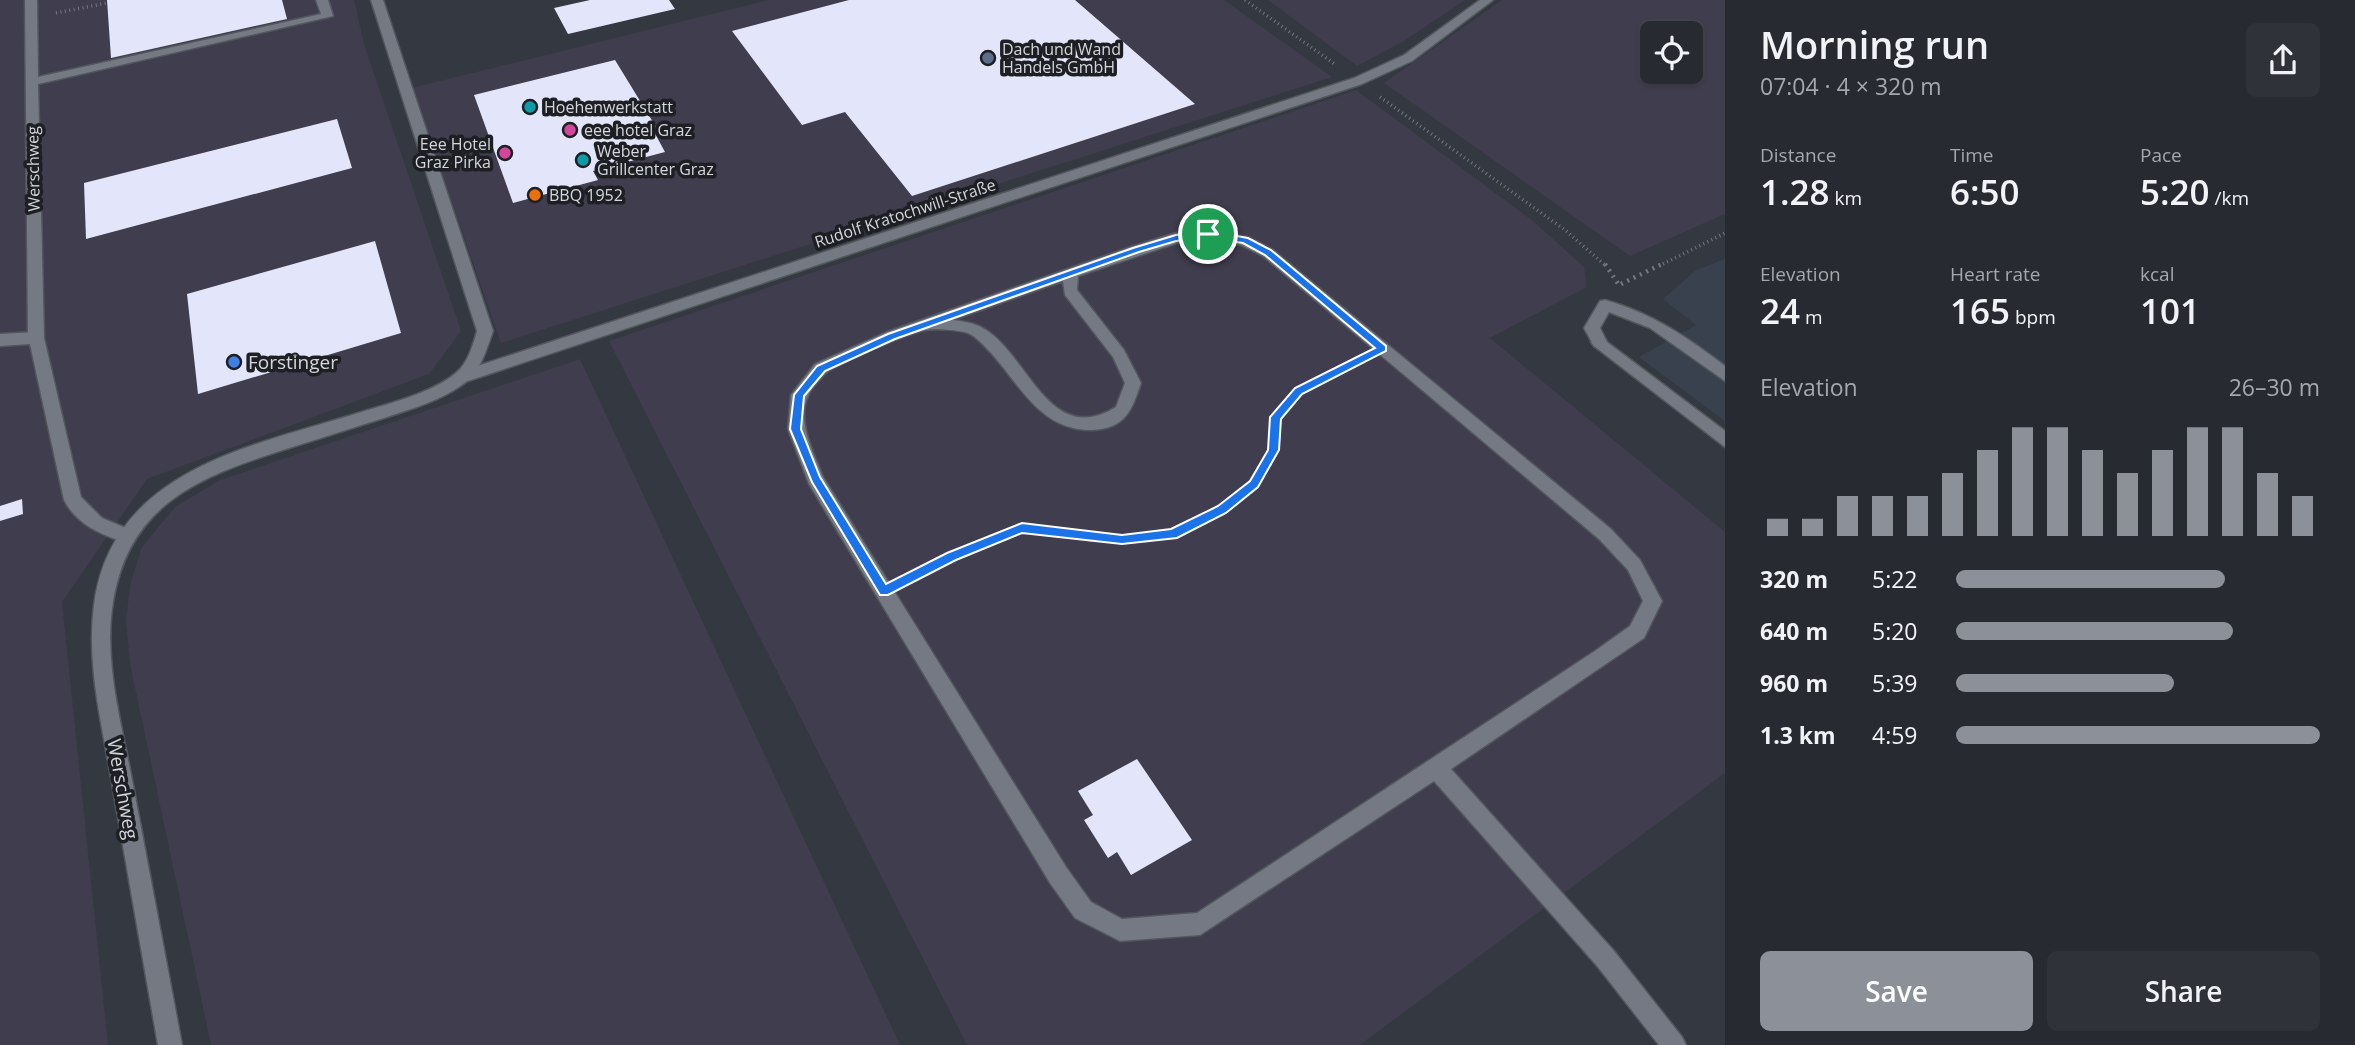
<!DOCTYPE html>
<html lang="en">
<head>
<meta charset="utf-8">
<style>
	body { margin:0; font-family:"Open Sans",sans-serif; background:#2f3238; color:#f1f3f6; height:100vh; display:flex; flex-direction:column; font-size:26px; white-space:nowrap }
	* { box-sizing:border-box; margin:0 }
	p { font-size:23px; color:#a4a7ab }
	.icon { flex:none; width:38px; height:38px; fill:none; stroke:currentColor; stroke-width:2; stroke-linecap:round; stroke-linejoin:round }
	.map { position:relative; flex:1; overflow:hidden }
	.details { display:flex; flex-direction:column; background:#272a30; width:630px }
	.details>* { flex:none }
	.controls { position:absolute; left:1640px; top:21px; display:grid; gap:14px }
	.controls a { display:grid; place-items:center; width:63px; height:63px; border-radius:10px; background:#272a30; box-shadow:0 2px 5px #0004,0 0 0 2px #43464c; font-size:35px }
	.pin { position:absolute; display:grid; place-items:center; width:60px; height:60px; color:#fff; margin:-30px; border:4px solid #fff; border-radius:50%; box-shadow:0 2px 7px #0007 }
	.round { display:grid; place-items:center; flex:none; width:74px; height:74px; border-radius:10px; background:#2f3238 }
	.head { display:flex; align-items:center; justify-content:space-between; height:119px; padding:0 35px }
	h1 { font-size:38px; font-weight:600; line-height:52px }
	.figures { display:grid; grid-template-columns:repeat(3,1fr); gap:10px; height:119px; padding:7px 35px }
	.figures div { display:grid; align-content:center }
	.figures b { font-size:35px; font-weight:600 }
	.figures small { font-size:19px; font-weight:400 }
	.figures p { font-size:19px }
	.chart { height:196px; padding:14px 35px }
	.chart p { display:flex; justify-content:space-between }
	.chart svg { width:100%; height:126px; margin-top:7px; stroke:#8c9099; stroke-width:6 }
	.primary-button { display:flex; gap:14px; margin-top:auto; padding:14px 35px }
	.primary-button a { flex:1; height:80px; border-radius:10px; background:#8c9099; color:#fff; font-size:28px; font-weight:600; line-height:80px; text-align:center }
	.primary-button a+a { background:#2f3238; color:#f1f3f6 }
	ul { padding:0 35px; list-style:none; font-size:23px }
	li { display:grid; grid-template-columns:112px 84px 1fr; align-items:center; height:52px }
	li i { height:18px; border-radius:9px; background:#8c9099 }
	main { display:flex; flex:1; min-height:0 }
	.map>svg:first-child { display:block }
	.commercial { fill:#403d4e; fill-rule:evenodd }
	.built { fill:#39404e }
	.building { fill:#e3e5fa }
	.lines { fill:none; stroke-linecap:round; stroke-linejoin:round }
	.service-casing { stroke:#52565d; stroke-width:3 }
	.minor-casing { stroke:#52565d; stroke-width:3 }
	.tertiary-casing { stroke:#52565d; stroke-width:3 }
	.path-far1 { stroke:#73777e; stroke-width:3.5; stroke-dasharray:1 3.5; stroke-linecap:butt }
	.path { stroke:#73777e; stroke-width:4.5; stroke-dasharray:2 5; stroke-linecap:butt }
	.service { fill:#757983; fill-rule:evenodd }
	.minor { fill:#757983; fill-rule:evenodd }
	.tertiary { fill:#757983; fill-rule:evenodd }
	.route { fill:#1a73e8; stroke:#fff; stroke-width:2; fill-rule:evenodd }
	.service-dot { fill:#5c6f8a; stroke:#1d1f23; stroke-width:2.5 }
	.culture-dot { fill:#0f9aa8; stroke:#1d1f23; stroke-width:2.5 }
	.hotel-dot { fill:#d1479c; stroke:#1d1f23; stroke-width:2.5 }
	.food-dot { fill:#e8710a; stroke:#1d1f23; stroke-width:2.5 }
	.shop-dot { fill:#3f7fe0; stroke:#1d1f23; stroke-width:2.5 }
	.labels { text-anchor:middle; stroke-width:7; stroke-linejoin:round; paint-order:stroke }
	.far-poi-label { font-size:16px; fill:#d4d6dc; stroke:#1d1f23; text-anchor:start }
	.far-street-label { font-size:16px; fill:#d4d6dc; stroke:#1d1f23 }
	.poi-label { font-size:19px; fill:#d4d6dc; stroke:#1d1f23; text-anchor:start }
	.street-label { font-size:19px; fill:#d4d6dc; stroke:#1d1f23 }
</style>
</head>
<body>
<main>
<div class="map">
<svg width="1725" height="1045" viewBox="0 0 1725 1045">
	<rect width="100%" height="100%" fill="#343840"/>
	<path class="commercial" d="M0 0H354L364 44 461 331 429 374 147 479 62 602 108 1045H0Z
		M769 0H1224L1332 77 501 343 412 88Z
		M1268 0H1465L1404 41 1357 66Z
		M1502 0H1725V214L1630 256 1384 83ZM1652 33H1690V72H1652Z
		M1356 90 1533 221 1584 267 1587 287 1490 338 1725 532V773L1360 1045H967L609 341Z
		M580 359 900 1045H211L130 664 126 621 130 585 142 547 175 507 220 480Z"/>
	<path class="built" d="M1725 259V421L1639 357 1696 325 1663 299 1696 270Z"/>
	<path class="building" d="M107 0H282L287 19 111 58Z
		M590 0H669L675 9 568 34 554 8Z
		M849 0H1075L1195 104 912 196 845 112 802 125 732 31Z
		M615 60 656 127 652 128 665 152 593 171 598 180 513 203 474 95Z
		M337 119 352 168 86 239 84 183Z
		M375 241 401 333 198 394 187 294Z
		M22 499 23 514 0 521V506Z
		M1137 759 1192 840 1131 875 1117 852 1108 858 1084 820 1093 815 1078 791Z"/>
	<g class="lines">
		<defs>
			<path id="service" d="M25 0H37L38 77 321 14 316 0H328L333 16 38 84 44 338 36 344 28 338Z
				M1480 0H1493L1412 61 1362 84 468 381H456L454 377 456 373 1354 78 1404 55Z
				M1208 229 1250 238 1273 250 1611 529 1640 560 1662 601 1644 638 1451 769 1614 951 1682 1037 1686 1045H1659L1598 967 1434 781 1200 935 1120 941 1075 918 1050 883 809 484 788 429 791 395 815 364 887 332 1131 247 1176 233ZM1208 239 1241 245 1263 256 1599 539 1628 570 1643 601 1630 626 1595 651 1197 913 1122 919 1091 902 1066 867 823 477C814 454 796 420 808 396 811 388 822 376 828 371 845 361 907 333 926 330 935 328 958 330 968 333 977 337 985 347 992 354 1021 387 1042 431 1092 430 1125 429 1132 410 1141 383L1124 350 1077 290 1078 276 1177 243ZM1063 281 1065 295 1113 357 1125 383 1116 407C1047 450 1027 348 979 326 970 322 961 321 952 320Z
				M1605 300C1652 313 1687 337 1725 366V381L1650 328 1609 312 1600 328 1607 342 1599 348 1594 346 1584 328 1600 301Z"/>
			<path id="minor" d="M36 332 44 338 81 497 102 518 133 531 136 536 133 541 127 543C102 535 77 525 64 500L30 344 0 346V334Z
				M1599 336 1725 431V447L1594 346 1591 342Z"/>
			<path id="tertiary" d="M371 0H383L493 331C487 348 481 370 466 382 443 400 411 409 384 418 350 429 317 439 283 450 199 477 129 504 113 602 103 662 122 725 133 785 149 872 166 958 182 1045H158C143 960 128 874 113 789 103 728 86 667 94 605 112 466 259 445 368 410 395 402 435 391 456 373 468 363 473 345 477 331Z"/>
		</defs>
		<use href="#service" class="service-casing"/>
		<use href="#minor" class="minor-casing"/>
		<use href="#tertiary" class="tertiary-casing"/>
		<path class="path-far1" d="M1245 0 1336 65
			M56 13 107 3
			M1380 97 1565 230 1606 266
			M1659 266 1725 233"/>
		<path class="path" d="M1605 264 1619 285
			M1621 284 1662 264
			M907 580 952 556 1022 528 1122 539 1173 534 1222 509 1254 484 1273 450 1276 417 1299 391 1357 360"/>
		<use href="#service" class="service"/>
		<use href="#minor" class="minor"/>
		<use href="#tertiary" class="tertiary"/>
	</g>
	<path class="route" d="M1208 231 1248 238 1271 250 1386 346V351L1302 394 1281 419 1279 450 1258 487 1226 513 1177 538 1122 544 1022 533 956 560 888 595H880L812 482 790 429 794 395 817 366 888 334 1133 248 1176 235ZM1208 237 1243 243 1265 255 1375 348 1295 388 1270 417 1268 450 1250 481 1218 506 1171 529 1122 535 1022 523 947 553 886 584 820 477 801 429 804 396 825 371 895 339 1139 252 1176 241Z"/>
	<circle class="service-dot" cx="988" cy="58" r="7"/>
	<g class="culture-dot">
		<circle cx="530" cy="107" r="7"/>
		<circle cx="583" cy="160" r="7"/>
	</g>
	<g class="hotel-dot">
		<circle cx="570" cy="130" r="7"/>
		<circle cx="505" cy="153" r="7"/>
	</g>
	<circle class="food-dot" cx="535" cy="195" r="7"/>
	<circle class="shop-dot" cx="234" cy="362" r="7"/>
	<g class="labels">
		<g class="far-poi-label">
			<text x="1002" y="55">Dach und Wand<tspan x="1002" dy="18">Handels GmbH</tspan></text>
			<text x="544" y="113">Hoehenwerkstatt</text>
			<text x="584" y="136">eee hotel Graz</text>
			<text x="491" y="150" text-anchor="end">Eee Hotel<tspan x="491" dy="18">Graz Pirka</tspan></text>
			<text x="597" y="157">Weber<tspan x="597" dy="18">Grillcenter Graz</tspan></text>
			<text x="549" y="201">BBQ 1952</text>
		</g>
		<g class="far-street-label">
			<text transform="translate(33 169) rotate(-91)" y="6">Werschweg</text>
			<text transform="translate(905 213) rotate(-18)" y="6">Rudolf Kratochwill-Straße</text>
		</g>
		<g class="poi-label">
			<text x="248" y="369">Forstinger</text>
		</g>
		<g class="street-label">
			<text transform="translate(123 789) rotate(80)" y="7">Werschweg</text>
		</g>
	</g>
</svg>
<div class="controls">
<a><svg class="icon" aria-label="locate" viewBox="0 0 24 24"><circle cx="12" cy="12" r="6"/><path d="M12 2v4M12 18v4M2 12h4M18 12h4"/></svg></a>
</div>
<div class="pin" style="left:1208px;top:234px;background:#1e9e55"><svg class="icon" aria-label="arrive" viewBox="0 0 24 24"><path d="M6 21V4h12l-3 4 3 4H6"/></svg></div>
</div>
<section class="details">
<div class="head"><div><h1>Morning run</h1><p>07:04 · 4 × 320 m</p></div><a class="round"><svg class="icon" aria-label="share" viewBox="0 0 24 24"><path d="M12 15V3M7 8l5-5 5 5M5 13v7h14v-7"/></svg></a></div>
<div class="figures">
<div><p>Distance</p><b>1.28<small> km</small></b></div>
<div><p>Time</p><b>6:50</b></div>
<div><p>Pace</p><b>5:20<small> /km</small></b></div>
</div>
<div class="figures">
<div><p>Elevation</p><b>24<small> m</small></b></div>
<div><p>Heart rate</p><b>165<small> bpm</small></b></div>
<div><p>kcal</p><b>101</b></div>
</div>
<div class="chart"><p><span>Elevation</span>26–30 m</p>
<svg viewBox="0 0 160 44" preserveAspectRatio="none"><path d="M5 44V38M15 44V38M25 44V30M35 44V30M45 44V30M55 44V22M65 44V14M75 44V6M85 44V6M95 44V14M105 44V22M115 44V14M125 44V6M135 44V6M145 44V22M155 44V30"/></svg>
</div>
<ul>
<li><b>320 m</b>5:22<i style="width:74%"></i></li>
<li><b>640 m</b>5:20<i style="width:76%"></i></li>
<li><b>960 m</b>5:39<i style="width:60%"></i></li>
<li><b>1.3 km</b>4:59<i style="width:100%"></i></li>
</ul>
<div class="primary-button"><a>Save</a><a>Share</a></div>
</section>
</main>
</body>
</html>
